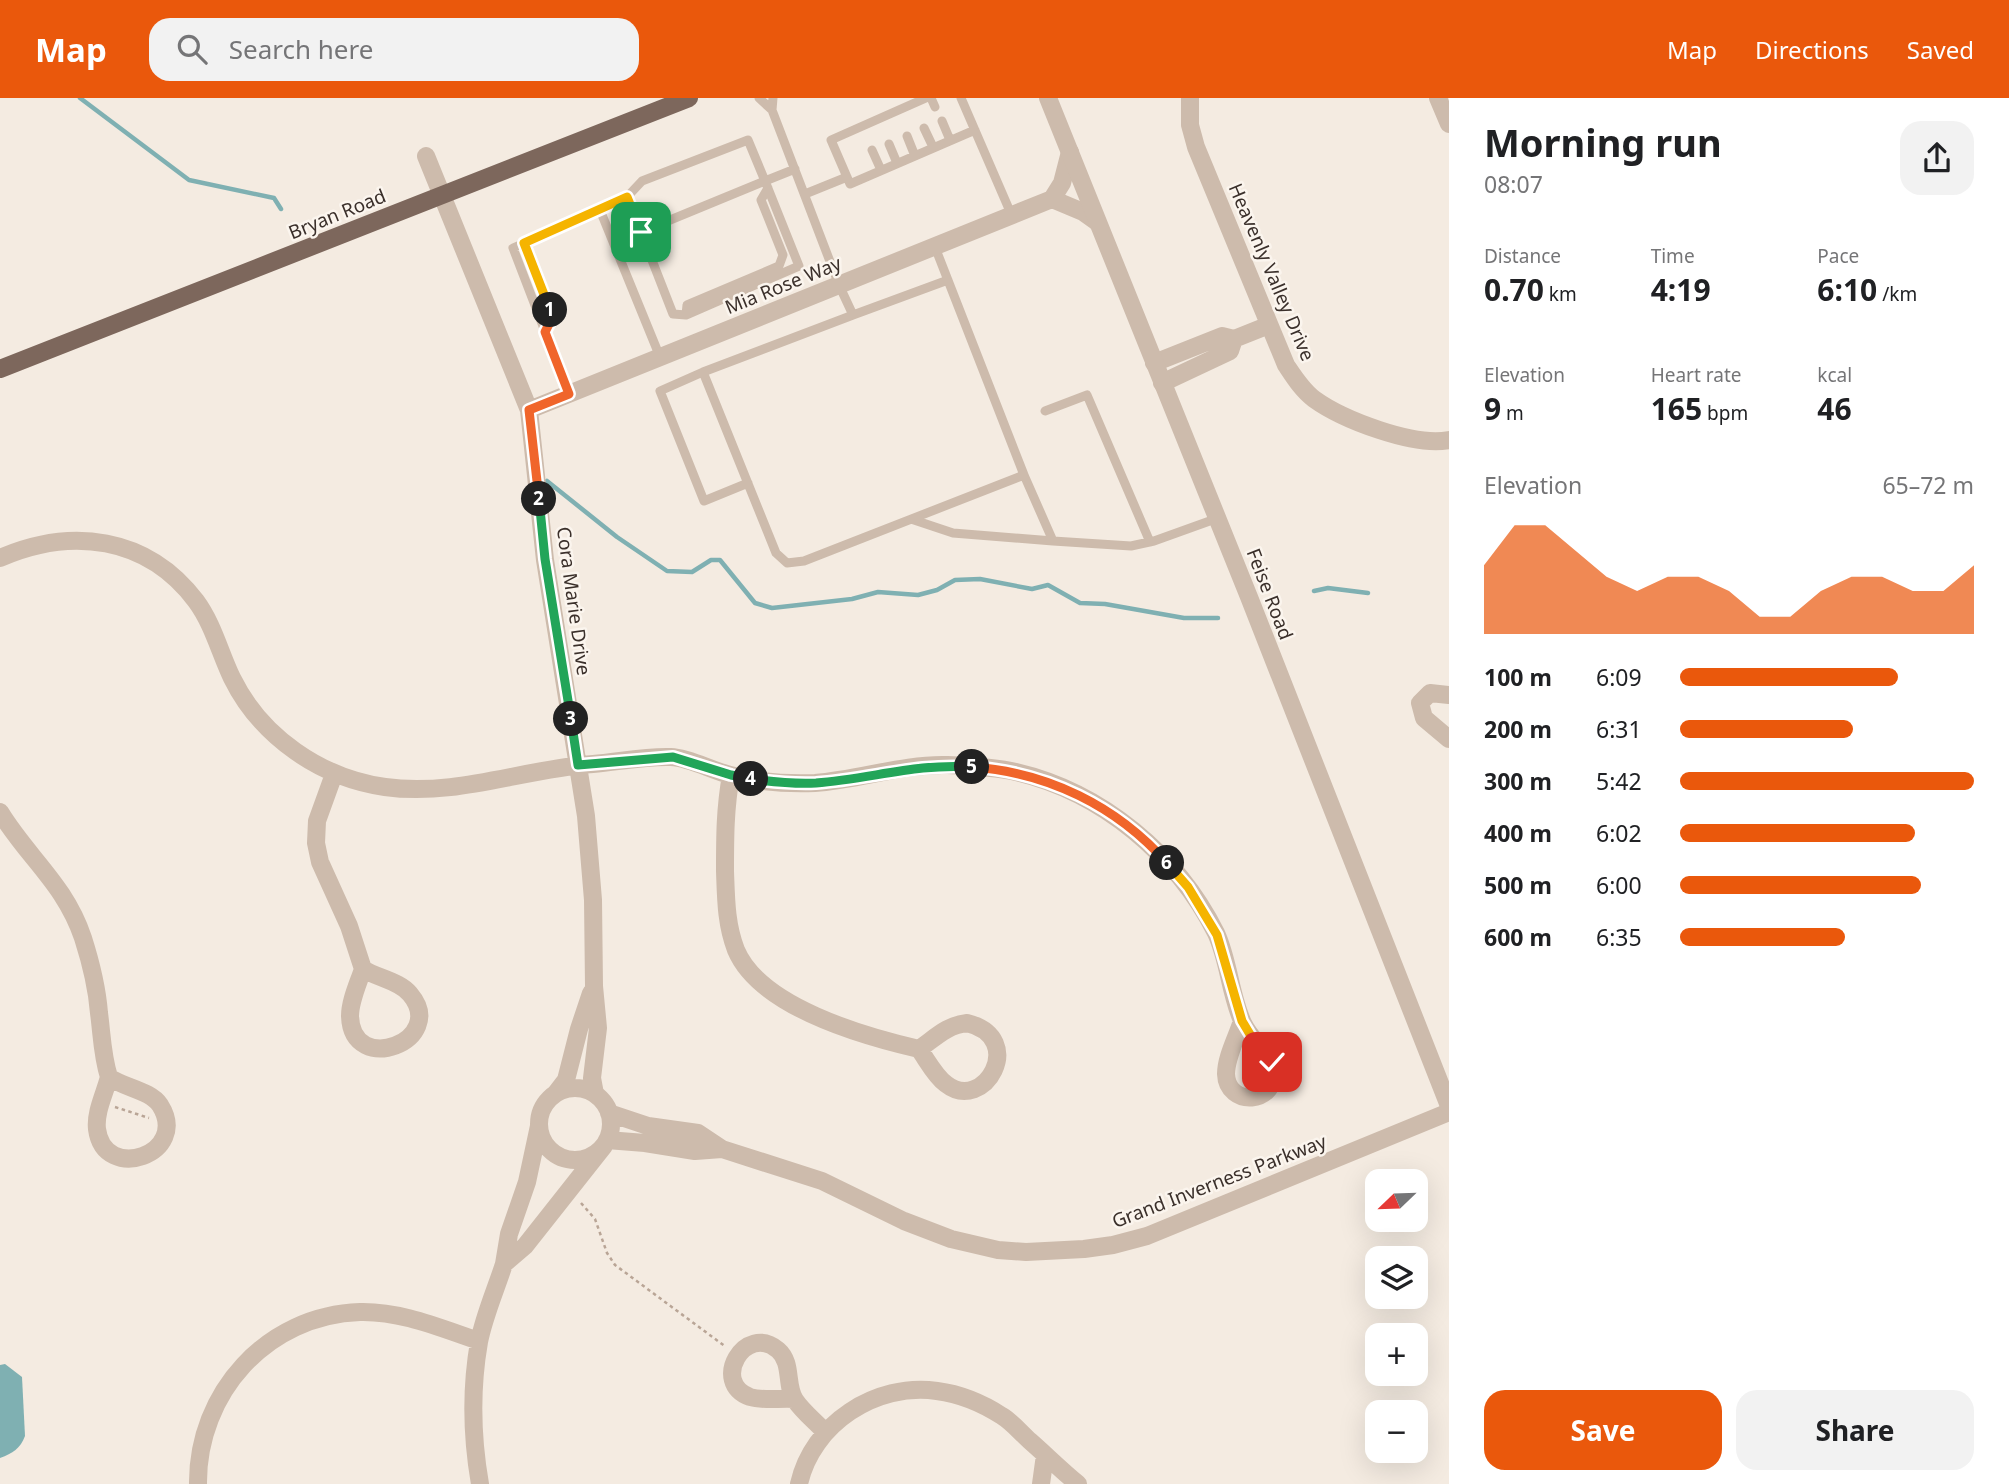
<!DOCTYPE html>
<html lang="en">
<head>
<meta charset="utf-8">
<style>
	body { margin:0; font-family:"Noto Sans",sans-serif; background:#f2f2f2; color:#202124; height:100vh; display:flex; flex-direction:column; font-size:26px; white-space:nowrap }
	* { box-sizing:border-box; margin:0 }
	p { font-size:23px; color:#757577 }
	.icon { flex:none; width:38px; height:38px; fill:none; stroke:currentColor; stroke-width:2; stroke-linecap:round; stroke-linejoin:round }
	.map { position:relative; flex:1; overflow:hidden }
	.details { display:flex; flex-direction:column; background:#fff; width:560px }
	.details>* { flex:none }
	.needle { width:46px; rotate:247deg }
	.controls { position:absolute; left:1365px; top:1071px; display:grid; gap:14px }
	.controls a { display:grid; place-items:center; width:63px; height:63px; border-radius:14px; background:#fff; box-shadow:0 7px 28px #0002; font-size:35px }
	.pin { position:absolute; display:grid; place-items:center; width:60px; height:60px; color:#fff; margin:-30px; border-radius:14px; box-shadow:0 4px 10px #0006 }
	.km { position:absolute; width:35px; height:35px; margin:-18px; border-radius:50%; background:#222; color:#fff; font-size:19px; line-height:35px; text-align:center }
	.round { display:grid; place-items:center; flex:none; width:74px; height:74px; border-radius:21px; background:#f2f2f2 }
	.headline { display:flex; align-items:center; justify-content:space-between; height:119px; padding:0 35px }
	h1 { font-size:38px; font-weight:700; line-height:52px }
	.metrics { display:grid; grid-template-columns:repeat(3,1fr); gap:10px; height:119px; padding:7px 35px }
	.metrics div { display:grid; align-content:center }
	.metrics b { font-size:30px; font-weight:700 }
	.metrics small { font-size:19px; font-weight:400 }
	.metrics p { font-size:19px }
	.chart { height:196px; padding:14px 35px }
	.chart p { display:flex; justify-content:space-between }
	.chart svg { width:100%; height:126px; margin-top:7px; fill:#ea580c; opacity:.7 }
	.cta { display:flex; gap:14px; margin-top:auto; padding:14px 35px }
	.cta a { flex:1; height:80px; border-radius:21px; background:#ea580c; color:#fff; font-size:28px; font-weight:700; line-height:80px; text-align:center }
	.cta a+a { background:#f2f2f2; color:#202124 }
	ul { padding:0 35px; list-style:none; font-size:23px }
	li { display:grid; grid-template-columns:112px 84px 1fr; align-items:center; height:52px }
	li i { height:18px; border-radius:9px; background:#ea580c }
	header { display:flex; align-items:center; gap:42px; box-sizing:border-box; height:98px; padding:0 35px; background:#ea580c; color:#fff }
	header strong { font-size:33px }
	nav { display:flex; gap:38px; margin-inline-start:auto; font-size:24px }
	.search { width:490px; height:63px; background:#f2f2f2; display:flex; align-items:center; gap:18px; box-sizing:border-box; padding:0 24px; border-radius:21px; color:#757577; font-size:26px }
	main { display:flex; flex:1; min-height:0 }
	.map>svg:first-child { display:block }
	.water { fill:#7fb0b2 }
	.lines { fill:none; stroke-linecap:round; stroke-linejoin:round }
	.stream { stroke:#7fb0b2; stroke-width:4.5 }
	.path { stroke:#b9a596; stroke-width:2.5; stroke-dasharray:3.5 3.5; stroke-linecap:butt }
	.service { stroke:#cdbbac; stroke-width:9 }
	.minor { stroke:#cdbbac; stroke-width:18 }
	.tertiary { stroke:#cdbbac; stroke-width:18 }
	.primary { stroke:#7d675c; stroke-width:18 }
	.split-1-casing { stroke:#fff; stroke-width:14 }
	.split-2-casing { stroke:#fff; stroke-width:14 }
	.split-3-casing { stroke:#fff; stroke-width:14 }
	.split-4-casing { stroke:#fff; stroke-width:14 }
	.split-5-casing { stroke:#fff; stroke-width:14 }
	.split-6-casing { stroke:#fff; stroke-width:14 }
	.split-7-casing { stroke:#fff; stroke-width:14 }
	.split-1 { stroke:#f5b400; stroke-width:9 }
	.split-2 { stroke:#f0652b; stroke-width:9 }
	.split-3 { stroke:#22a559; stroke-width:9 }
	.split-4 { stroke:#22a559; stroke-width:9 }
	.split-5 { stroke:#22a559; stroke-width:9 }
	.split-6 { stroke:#f0652b; stroke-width:9 }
	.split-7 { stroke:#f5b400; stroke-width:9 }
	.labels { text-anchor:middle; stroke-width:5; stroke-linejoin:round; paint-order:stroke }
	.street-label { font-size:19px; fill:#3b302b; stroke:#fbf5ee }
</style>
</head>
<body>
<header>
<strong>Map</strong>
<div class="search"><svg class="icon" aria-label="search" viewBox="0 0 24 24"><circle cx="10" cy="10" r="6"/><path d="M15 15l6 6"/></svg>Search here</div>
<nav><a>Map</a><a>Directions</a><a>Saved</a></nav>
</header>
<main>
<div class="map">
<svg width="1449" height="1386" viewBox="0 0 1449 1386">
	<rect width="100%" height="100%" fill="#f4ebe1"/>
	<path class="water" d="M5 1266 22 1279 25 1338C20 1351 13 1355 0 1360V1267Z"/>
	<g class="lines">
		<path class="stream" d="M80 0 189 82 274 100 281 111
			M547 383 617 439 667 473 692 474 711 462H720L755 505 772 510 852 501 878 494 918 497 937 492 955 482 980 481 1032 491 1048 487 1080 505 1105 506 1184 520H1218
			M1314 493 1328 490 1368 495"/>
		<path class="path" d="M115 1009 149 1020
			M581 1105 595 1121 607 1155 615 1167 726 1249"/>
		<path class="service" d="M759 0 772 12
			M773 0 772 12 839 187 853 217 703 274 776 455 787 465 804 463 1024 377 935 149
			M926 0 831 42 850 86 975 32
			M931 0 935 9
			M961 0 1012 118
			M942 23 950 42
			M924 30 933 49
			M907 38 915 58
			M889 46 897 65
			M872 52 881 72
			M805 96 847 79
			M600 112 627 99 642 83 748 42 765 83 641 134 627 99
			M641 134 673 216 686 217 799 168 765 83 795 71
			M524 145 553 218 545 234
			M686 217 687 207 779 168 783 157 761 102 768 90
			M853 217 948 182
			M703 274 660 293 704 403 748 385
			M569 296 513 150 600 112 660 259
			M1045 313 1087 297 1150 444
			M911 421 953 435 1053 443 1024 377
			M1053 443 1131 448 1154 443 1218 420"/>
		<path class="minor" d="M1190 0V27L1196 49 1286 267C1294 279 1302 292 1314 301 1343 322 1414 349 1449 342
			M1438 0 1449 26
			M426 58 529 312 545 462 586 718 593 802 594 888 598 930 592 980 595 996
			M1052 101 1083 114 1097 124
			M1154 265 1222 238 1234 241 1269 227
			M1162 285 1230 253 1234 241
			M529 312 1052 101 1062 85 1070 54
			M0 460C71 429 147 438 196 503 213 526 220 555 232 580 261 639 321 680 385 689 456 699 523 671 593 666 618 664 645 658 671 659 690 660 711 672 730 677 757 684 788 686 815 685 859 682 902 666 946 667 969 668 994 669 1016 674 1102 694 1177 757 1216 835 1229 863 1230 897 1243 925 1251 942 1266 952 1274 969 1278 1008 1227 1009 1226 976 1226 959 1237 939 1242 923
			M1449 597 1430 595 1420 605 1424 620 1449 641
			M334 676 317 723 316 745 320 764 349 828 363 871
			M731 677C725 711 725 739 725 773 726 801 726 826 736 852 760 909 863 938 919 951
			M0 714C28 760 65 786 83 840 91 865 97 889 99 915 102 937 102 957 109 979
			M363 871C377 880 400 883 410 896 449 942 352 980 350 918 350 903 358 886 363 871Z
			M967 925C1028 940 984 1016 946 986 935 978 927 962 919 951 935 940 947 927 967 925Z
			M109 979C124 990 150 992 160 1007 191 1056 104 1086 97 1031 95 1014 105 995 109 979Z
			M539 1026a36 36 0 1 1 72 0a36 36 0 1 1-72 0Z
			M556 995 566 982 579 931 591 895
			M609 1015 648 1028 698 1035 722 1051 822 1083 904 1123 951 1141 998 1152 1026 1154 1084 1151 1113 1147 1147 1138 1449 1014
			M539 1028 527 1084 509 1136 504 1166 525 1148 604 1048
			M607 1042 645 1045 695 1053 722 1051
			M794 1301C780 1300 763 1303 750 1299 710 1285 745 1224 778 1252 793 1265 785 1287 795 1302 803 1314 815 1323 825 1334
			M198 1386C197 1295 267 1217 360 1214 401 1213 440 1230 479 1243
			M480 1386C472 1340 471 1290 479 1244 484 1218 496 1191 504 1166
			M799 1386C812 1326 876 1284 937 1293 960 1296 982 1305 1002 1318 1012 1324 1021 1335 1030 1343 1046 1357 1061 1372 1078 1386
			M1041 1386 1045 1357"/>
		<path class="tertiary" d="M1048 0 1249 499 1449 1008"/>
		<path class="primary" d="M0 271 689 0"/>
	</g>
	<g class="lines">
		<defs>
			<path id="split-1" d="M550 212 524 145 627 99 641 134"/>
			<path id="split-2" d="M539 401 529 312 569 296 545 234 553 218 550 212"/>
			<path id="split-3" d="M539 401 545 461 571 621"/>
			<path id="split-4" d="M571 621 578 667 673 659 731 677 751 681"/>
			<path id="split-5" d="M751 681C773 684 794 686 816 685 871 681 916 665 972 669"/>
			<path id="split-6" d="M972 669C1047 674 1117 708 1167 765"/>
			<path id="split-7" d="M1167 765 1188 789 1217 837 1242 923 1254 943 1272 964"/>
		</defs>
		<use href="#split-1" class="split-1-casing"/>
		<use href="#split-2" class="split-2-casing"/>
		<use href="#split-3" class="split-3-casing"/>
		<use href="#split-4" class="split-4-casing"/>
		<use href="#split-5" class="split-5-casing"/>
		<use href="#split-6" class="split-6-casing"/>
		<use href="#split-7" class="split-7-casing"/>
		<use href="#split-1" class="split-1"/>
		<use href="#split-2" class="split-2"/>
		<use href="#split-3" class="split-3"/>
		<use href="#split-4" class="split-4"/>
		<use href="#split-5" class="split-5"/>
		<use href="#split-6" class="split-6"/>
		<use href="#split-7" class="split-7"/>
	</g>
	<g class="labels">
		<g class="street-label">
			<text transform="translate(337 116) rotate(-22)" y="7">Bryan Road</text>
			<text transform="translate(1272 174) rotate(67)" y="7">Heavenly Valley Drive</text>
			<text transform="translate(783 187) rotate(-22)" y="7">Mia Rose Way</text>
			<text transform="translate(1270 496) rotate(69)" y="7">Feise Road</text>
			<text transform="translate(574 503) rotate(82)" y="7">Cora Marie Drive</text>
			<text transform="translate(1219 1083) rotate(-21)" y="7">Grand Inverness Parkway</text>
		</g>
	</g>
</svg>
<div class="controls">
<a><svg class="needle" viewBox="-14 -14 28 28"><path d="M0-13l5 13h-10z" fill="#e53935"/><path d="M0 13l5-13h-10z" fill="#757577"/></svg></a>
<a><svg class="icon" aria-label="layers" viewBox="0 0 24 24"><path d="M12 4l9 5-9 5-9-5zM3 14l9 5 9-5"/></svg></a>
<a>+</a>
<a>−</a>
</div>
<div class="pin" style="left:641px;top:134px;background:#1e9e55"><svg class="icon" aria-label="arrive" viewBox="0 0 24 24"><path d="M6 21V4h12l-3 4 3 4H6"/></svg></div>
<div class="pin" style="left:1272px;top:964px;background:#d93025"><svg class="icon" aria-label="check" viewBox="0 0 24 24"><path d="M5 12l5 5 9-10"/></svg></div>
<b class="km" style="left:550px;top:212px">1</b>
<b class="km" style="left:539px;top:401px">2</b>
<b class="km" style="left:571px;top:621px">3</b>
<b class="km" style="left:751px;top:681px">4</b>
<b class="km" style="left:972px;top:669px">5</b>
<b class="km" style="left:1167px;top:765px">6</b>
</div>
<section class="details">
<div class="headline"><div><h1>Morning run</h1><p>08:07</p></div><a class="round"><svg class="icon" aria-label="share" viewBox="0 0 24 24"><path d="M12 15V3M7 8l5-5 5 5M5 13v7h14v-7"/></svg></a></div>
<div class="metrics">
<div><p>Distance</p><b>0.70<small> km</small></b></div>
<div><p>Time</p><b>4:19</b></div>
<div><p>Pace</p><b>6:10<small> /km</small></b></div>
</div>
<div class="metrics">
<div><p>Elevation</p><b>9<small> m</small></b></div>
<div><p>Heart rate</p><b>165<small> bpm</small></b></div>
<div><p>kcal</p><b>46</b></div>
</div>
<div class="chart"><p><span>Elevation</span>65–72 m</p>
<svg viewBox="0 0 160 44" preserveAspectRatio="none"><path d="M0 44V20L10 6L20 6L30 15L40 24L50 29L60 24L70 24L80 29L90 38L100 38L110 29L120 24L130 24L140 29L150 29L160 20V44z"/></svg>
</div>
<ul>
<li><b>100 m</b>6:09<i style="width:74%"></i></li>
<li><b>200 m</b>6:31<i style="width:59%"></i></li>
<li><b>300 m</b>5:42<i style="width:100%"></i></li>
<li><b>400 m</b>6:02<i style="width:80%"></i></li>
<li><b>500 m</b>6:00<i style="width:82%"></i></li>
<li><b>600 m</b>6:35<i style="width:56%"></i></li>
</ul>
<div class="cta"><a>Save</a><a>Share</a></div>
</section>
</main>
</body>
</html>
